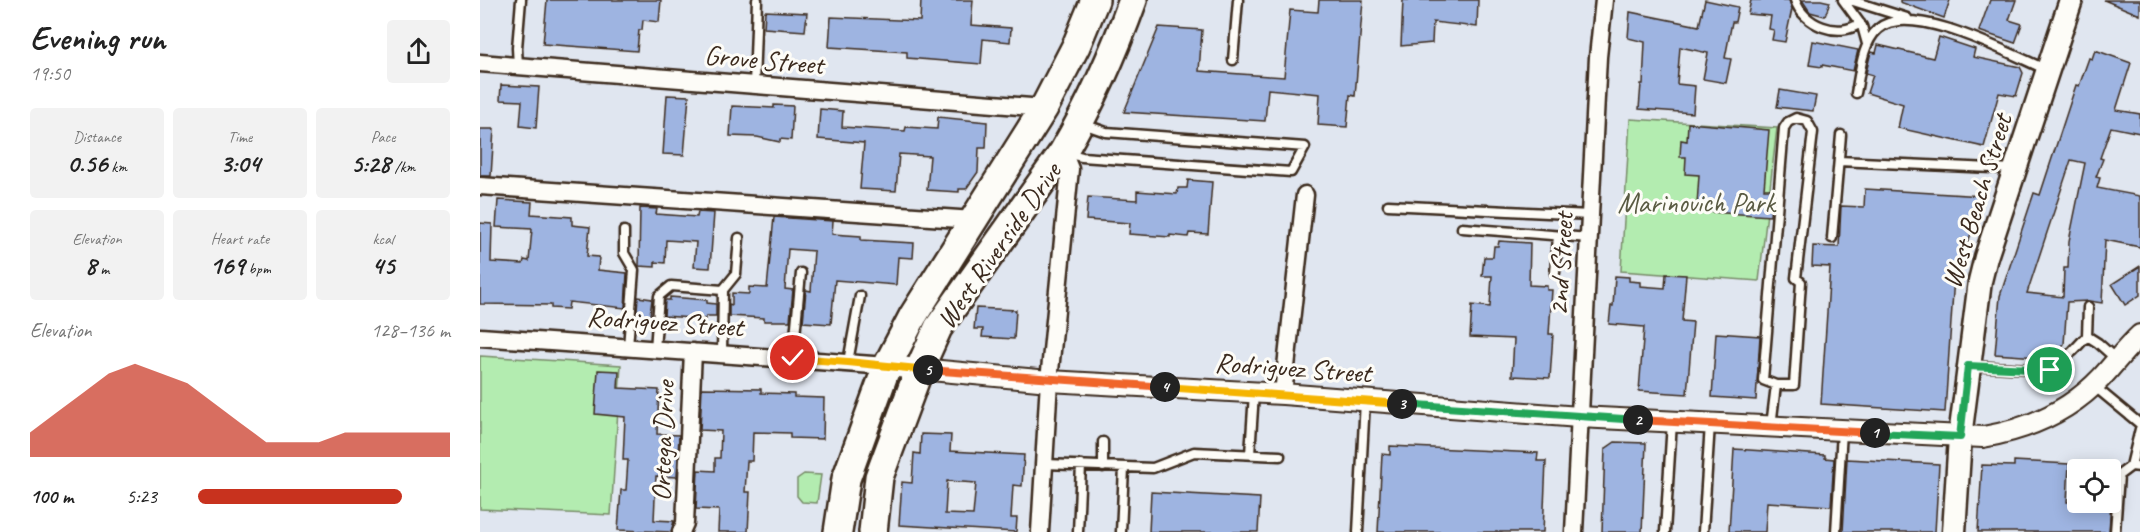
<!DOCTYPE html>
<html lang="en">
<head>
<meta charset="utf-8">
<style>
	body { margin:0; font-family:Caveat,sans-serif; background:#f2f2f2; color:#222; height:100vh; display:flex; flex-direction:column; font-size:22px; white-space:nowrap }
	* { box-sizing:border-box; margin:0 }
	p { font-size:20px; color:#767676 }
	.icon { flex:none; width:33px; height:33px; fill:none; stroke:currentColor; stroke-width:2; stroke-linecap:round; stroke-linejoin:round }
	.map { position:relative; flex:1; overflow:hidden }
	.panel { display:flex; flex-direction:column; background:#fff; width:480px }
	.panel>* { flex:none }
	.tools { position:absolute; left:1587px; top:459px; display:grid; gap:12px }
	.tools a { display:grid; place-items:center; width:54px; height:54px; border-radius:6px; background:#fff; box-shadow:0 3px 15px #0003; font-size:30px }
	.pin { position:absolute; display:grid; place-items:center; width:51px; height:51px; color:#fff; margin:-26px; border:3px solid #fff; border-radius:50%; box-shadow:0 2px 6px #0007 }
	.km { position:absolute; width:30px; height:30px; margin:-15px; border-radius:50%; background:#222; color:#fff; font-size:16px; line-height:30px; text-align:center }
	.round { display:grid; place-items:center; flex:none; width:63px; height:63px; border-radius:6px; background:#f2f2f2 }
	.headline { display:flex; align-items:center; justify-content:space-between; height:102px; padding:0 30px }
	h1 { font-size:33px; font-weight:700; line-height:45px }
	.figures { display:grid; grid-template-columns:repeat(3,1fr); gap:9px; height:102px; padding:6px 30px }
	.figures div { display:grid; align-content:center; border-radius:6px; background:#f2f2f2; text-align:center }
	.figures b { font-size:26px; font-weight:700 }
	.figures small { font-size:16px; font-weight:400 }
	.figures p { font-size:16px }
	.chart { height:168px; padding:12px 30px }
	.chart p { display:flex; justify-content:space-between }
	.chart svg { width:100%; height:108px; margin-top:6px; fill:#c8321e; opacity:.7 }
	ul { padding:0 30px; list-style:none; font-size:20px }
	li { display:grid; grid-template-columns:96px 72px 1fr; align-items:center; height:45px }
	li i { height:15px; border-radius:8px; background:#c8321e }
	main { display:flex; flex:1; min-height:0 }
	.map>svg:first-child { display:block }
	.green { fill:#b3ecb0; stroke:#778b67; stroke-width:1.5 }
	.building { fill:#9eb4e1; stroke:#3b2a1e; stroke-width:1.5; fill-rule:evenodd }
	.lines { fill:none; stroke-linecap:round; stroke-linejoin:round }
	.service-casing { stroke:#3b2a1e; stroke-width:13 }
	.minor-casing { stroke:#3b2a1e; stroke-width:21 }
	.tertiary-casing { stroke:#3b2a1e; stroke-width:24 }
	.secondary-casing { stroke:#3b2a1e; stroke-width:27 }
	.trunk-casing { stroke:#3b2a1e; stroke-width:32 }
	.service { stroke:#fdfcf7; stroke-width:8 }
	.minor { stroke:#fdfcf7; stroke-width:16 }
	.tertiary { stroke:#fdfcf7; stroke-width:20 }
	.secondary { stroke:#fdfcf7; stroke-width:22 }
	.trunk { stroke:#fdfcf7; stroke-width:27 }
	.split-1-casing { stroke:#fff; stroke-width:12 }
	.split-2-casing { stroke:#fff; stroke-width:12 }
	.split-3-casing { stroke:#fff; stroke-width:12 }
	.split-4-casing { stroke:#fff; stroke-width:12 }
	.split-5-casing { stroke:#fff; stroke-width:12 }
	.split-6-casing { stroke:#fff; stroke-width:12 }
	.split-1 { stroke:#22a559; stroke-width:8 }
	.split-2 { stroke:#f0652b; stroke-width:8 }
	.split-3 { stroke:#22a559; stroke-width:8 }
	.split-4 { stroke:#f5b400; stroke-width:8 }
	.split-5 { stroke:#f0652b; stroke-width:8 }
	.split-6 { stroke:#f5b400; stroke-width:8 }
	.labels { text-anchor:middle; stroke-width:6; stroke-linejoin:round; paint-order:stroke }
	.street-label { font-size:28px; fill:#3b2a1e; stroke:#fdfcf7 }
	.park-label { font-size:28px; fill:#595a42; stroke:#fdfcf7 }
</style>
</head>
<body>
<main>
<section class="panel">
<div class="headline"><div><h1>Evening run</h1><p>19:50</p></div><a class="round"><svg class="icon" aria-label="share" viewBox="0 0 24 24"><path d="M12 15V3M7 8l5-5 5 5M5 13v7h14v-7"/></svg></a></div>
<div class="figures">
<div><p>Distance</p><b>0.56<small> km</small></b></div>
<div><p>Time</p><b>3:04</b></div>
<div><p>Pace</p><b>5:28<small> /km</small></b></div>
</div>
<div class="figures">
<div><p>Elevation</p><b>8<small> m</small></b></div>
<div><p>Heart rate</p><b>169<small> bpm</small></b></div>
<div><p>kcal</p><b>45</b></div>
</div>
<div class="chart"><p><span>Elevation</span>128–136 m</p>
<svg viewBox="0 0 160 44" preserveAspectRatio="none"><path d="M0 44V34L10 26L20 18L30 10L40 6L50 10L60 14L70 22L80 30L90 38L100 38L110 38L120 34L130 34L140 34L150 34L160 34V44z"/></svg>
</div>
<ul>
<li><b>100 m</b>5:23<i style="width:81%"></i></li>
</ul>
</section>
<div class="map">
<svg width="1660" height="532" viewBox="0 0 1660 532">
	<rect width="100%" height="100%" fill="#e0e6f0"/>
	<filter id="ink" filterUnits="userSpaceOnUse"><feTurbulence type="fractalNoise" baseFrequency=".0167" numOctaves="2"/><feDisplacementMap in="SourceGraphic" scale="12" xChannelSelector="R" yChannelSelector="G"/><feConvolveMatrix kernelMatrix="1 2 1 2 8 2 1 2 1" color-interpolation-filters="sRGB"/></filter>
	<g filter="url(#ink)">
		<path class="green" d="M1150 119 1297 128 1279 281 1141 271Z
			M0 356 141 365 131 515 0 509Z
			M324 474 341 475 337 503 322 502 317 496V479Z"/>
		<path class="building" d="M67 0H181L179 22 163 20 162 30H159L157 51 63 44Z
			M441 0H493L491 25 531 28 530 42 503 39 501 64 427 58V52L349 47 351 17 440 21Z
			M839 0H883L875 96 870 95 867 127 838 125 840 94 788 89 785 121 644 112 679 27 722 30 719 71 804 77 810 10 838 12Z
			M923 0H998L997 27 953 22 952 43 921 46Z
			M1225 0 1258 7 1255 22H1252L1245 58 1251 59 1246 83 1223 79 1228 53 1200 47 1197 84 1215 86 1213 113 1159 109 1161 84H1163L1165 42 1148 38 1150 12 1219 26Z
			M1271 0H1309L1312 9 1305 42 1292 40 1294 30 1289 29 1291 16 1268 14Z
			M1322 0H1341L1350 2 1345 16 1330 12Z
			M1420 0H1470L1464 18 1420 2Z
			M1510 0H1536L1529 20 1542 24 1535 43 1499 31Z
			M1624 0H1660V15Z
			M285 11 327 13 325 31 284 28Z
			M1459 37 1495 49 1493 57 1540 67 1543 73 1536 96 1519 93 1504 147 1418 128 1423 104 1387 93 1393 75 1386 73 1389 60 1391 52 1396 53 1398 45 1453 58Z
			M1333 41 1378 50 1373 71 1342 65V67L1329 65Z
			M1615 50 1651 63 1636 110 1660 114V133L1631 127 1620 158 1623 159 1616 177 1620 178 1617 188 1660 196V247L1625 240 1622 303 1609 301 1587 302 1584 344 1570 358 1515 354 1520 296 1554 193 1560 195 1596 85 1599 86 1609 58 1612 59ZM1591 160 1605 163 1589 241 1588 268H1584L1583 297 1547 293Z
			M21 85 59 87 56 128 40 126 42 101 20 100Z
			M1300 90 1336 96 1333 111 1297 107Z
			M187 95 209 96 204 155 183 154Z
			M294 105 313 106 311 140 300 139V142L277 137 250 136 252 106 294 108Z
			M340 109 363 111 362 127 425 131 426 127 457 129 458 117 507 122 506 148H499L498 172 486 189H479V192L447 190 450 156 419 154 416 191 380 189 384 143 338 139Z
			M1208 123 1289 130 1284 189H1292L1290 216 1230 212 1231 206 1217 205 1219 175 1205 174 1206 157H1200L1201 140 1207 141Z
			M0 129H14L11 176H0Z
			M708 180 732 182 728 234 709 233 708 237 690 235V237L649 234 650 223 606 220 608 197 657 200V191L697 194 698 188H707Z
			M1385 189 1503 196 1477 277H1474L1465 412 1341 404 1350 267 1332 266 1333 246 1359 247 1361 206 1384 207Z
			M18 200 52 202 51 214 92 217V225L110 227 107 256 119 257 118 270 147 273 145 308 89 302 88 309 71 308V305L0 304V223L12 224 11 262 43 264 44 260 49 261 52 229 16 227Z
			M160 208 177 209 176 214 217 217 218 212 234 213 230 268 214 267 216 242 186 240 185 263 175 262V267L159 266Z
			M294 217 353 221 352 234 381 236V240L434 243 433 258 418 257 416 285 355 280 351 324 323 322 326 290 331 291 334 251 308 249 305 289 313 290 310 321H284V318L249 316V304L252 305V293L269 294V287L287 288Z
			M1019 241 1050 243 1049 285 1067 286V290H1072L1069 334H1073L1070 378 1032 376 1034 339 990 337 992 305 1010 307 1012 276H1002L1004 257H1013L1014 246H1018Z
			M1660 266V295L1645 305 1632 284Z
			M1186 274 1206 275 1202 321 1213 322 1207 394 1159 391 1164 327 1129 324 1131 306H1133L1135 276 1149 277V281L1160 282V286L1185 288Z
			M158 297 172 299 169 323 156 322Z
			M190 297 227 300V303L236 304V316H226V319L184 316 185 300H190Z
			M496 308 536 310 534 339 502 337 503 329H494Z
			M1236 333 1280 336 1276 400 1232 397Z
			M118 370 139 371 138 388 179 390 177 434 199 435 197 477 176 476 174 520 194 521 191 532 138 530 141 490H146L148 460H143L145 417 115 414Z
			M222 388 281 389V393L314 394V397L344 398 343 439 310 438V433L273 432 272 461H267L265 492H270L268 532H238L239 510 216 509 218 470 235 471V458H240L241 431 220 430Z
			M441 434 471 435 470 451 544 455 542 486 533 485 531 518H537L536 532 419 525 422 482 432 483 434 453 440 454ZM467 481 496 483 493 515 465 514Z
			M1135 442 1166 443 1162 532H1122L1125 449Z
			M910 446 1058 453 1057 461H1066L1063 532H898L902 454 910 455Z
			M1254 449 1345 455V458L1354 459 1351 506 1287 502 1285 532H1249Z
			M1367 459 1459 464 1455 532H1363Z
			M1534 461 1589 464 1587 502H1631L1629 532H1498L1502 465 1534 466Z
			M671 492 780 498 778 532H669Z"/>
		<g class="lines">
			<defs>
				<path id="service" d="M1315 0C1323 25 1359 39 1380 23
					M1363 0 1382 26 1387 44
					M1370 0 1427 18
					M753 60 758 0
					M38 66 37 48 41 0
					M274 85 277 0
					M1376 93C1380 73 1382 43 1398 29 1430 0 1532 55 1567 70
					M1316 118 1327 121 1333 132 1316 278 1321 282 1314 385H1296L1283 380 1304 128 1308 122Z
					M586 153 602 157 811 172 825 147 626 132 603 124
					M1359 161 1533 169
					M908 205 1110 215
					M982 228 1109 238
					M144 231V253L154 270 148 347
					M1352 238 1361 135
					M1075 273 1078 236
					M243 290 256 274 259 238
					M1608 307 1607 336 1618 343 1637 360
					M175 349 179 296 191 286 243 290 242 353
					M313 358 321 273
					M368 362 380 296
					M1489 366 1570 370 1593 351 1607 336
					M1614 386 1660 424
					M1291 426 1296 385
					M1660 429 1651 466 1660 467
					M770 454 774 393
					M565 464 673 468 714 452 800 456
					M623 467V442
					M598 532 601 465
					M641 532 644 468
					M878 532 885 401
					M1185 532 1192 422
					M1223 532 1230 424
					M1356 532 1362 431
					M1635 532 1639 475 1651 466"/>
				<path id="minor" d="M0 63 564 108
					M0 186 494 220
					M0 337 407 366
					M803 394 825 195
					M201 532 205 523 213 352
					M560 532 569 381 590 169 583 152
					M1094 532 1118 57 1124 0"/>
				<path id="tertiary" d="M407 366 569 381 803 394 1099 417 1503 437C1550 429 1590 411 1622 377 1635 363 1646 348 1660 335"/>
				<path id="secondary" d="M1474 532 1480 437 1500 281 1506 257 1591 0"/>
				<path id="trunk" d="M358 532 366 479 407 366 433 316 564 108 596 46 615 0
					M393 532 399 477 439 370 458 328 583 152C611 104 634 53 653 0"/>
			</defs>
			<use href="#service" class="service-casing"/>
			<use href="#minor" class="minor-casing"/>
			<use href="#tertiary" class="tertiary-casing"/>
			<use href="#secondary" class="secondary-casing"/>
			<use href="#trunk" class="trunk-casing"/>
			<use href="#service" class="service"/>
			<use href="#minor" class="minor"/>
			<use href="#tertiary" class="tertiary"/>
			<use href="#secondary" class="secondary"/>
			<use href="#trunk" class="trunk"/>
		</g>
	</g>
	<g class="lines" filter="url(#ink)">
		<defs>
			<path id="split-1" d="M1395 433 1480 437 1488 366 1570 370"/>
			<path id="split-2" d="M1158 420 1395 433"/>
			<path id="split-3" d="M922 404 1158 420"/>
			<path id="split-4" d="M685 387 922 404"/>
			<path id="split-5" d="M448 370 685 387"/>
			<path id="split-6" d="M313 358 368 362 448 370"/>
		</defs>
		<use href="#split-1" class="split-1-casing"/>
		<use href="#split-2" class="split-2-casing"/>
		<use href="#split-3" class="split-3-casing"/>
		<use href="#split-4" class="split-4-casing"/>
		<use href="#split-5" class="split-5-casing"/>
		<use href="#split-6" class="split-6-casing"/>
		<use href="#split-1" class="split-1"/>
		<use href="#split-2" class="split-2"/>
		<use href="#split-3" class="split-3"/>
		<use href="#split-4" class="split-4"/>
		<use href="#split-5" class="split-5"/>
		<use href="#split-6" class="split-6"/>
	</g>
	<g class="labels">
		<g class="street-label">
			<text transform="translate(284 59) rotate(5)" y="10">Grove Street</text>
			<text transform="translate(1496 201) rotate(-73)" y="10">West Beach Street</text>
			<text transform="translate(518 245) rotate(-55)" y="10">West Riverside Drive</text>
			<text transform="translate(1080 264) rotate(-87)" y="10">2nd Street</text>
			<text transform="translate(185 321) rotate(4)" y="10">Rodriguez Street</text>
			<text transform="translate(813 367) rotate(4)" y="10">Rodriguez Street</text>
			<text transform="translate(182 441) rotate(-88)" y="10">Ortega Drive</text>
		</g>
		<g class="park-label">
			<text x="1216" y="212">Marinovich Park</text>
		</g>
	</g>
</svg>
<div class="tools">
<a><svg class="icon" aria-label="locate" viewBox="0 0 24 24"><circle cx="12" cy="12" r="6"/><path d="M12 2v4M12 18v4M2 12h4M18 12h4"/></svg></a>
</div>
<div class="pin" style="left:1570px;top:370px;background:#1e9e55"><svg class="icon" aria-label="arrive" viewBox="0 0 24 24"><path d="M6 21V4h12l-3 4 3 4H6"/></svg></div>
<div class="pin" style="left:313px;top:358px;background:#d93025"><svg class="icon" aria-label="check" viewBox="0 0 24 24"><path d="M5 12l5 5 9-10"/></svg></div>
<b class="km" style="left:1395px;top:433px">1</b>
<b class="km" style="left:1158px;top:420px">2</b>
<b class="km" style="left:922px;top:404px">3</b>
<b class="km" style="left:685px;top:387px">4</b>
<b class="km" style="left:448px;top:370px">5</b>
</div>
</main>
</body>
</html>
